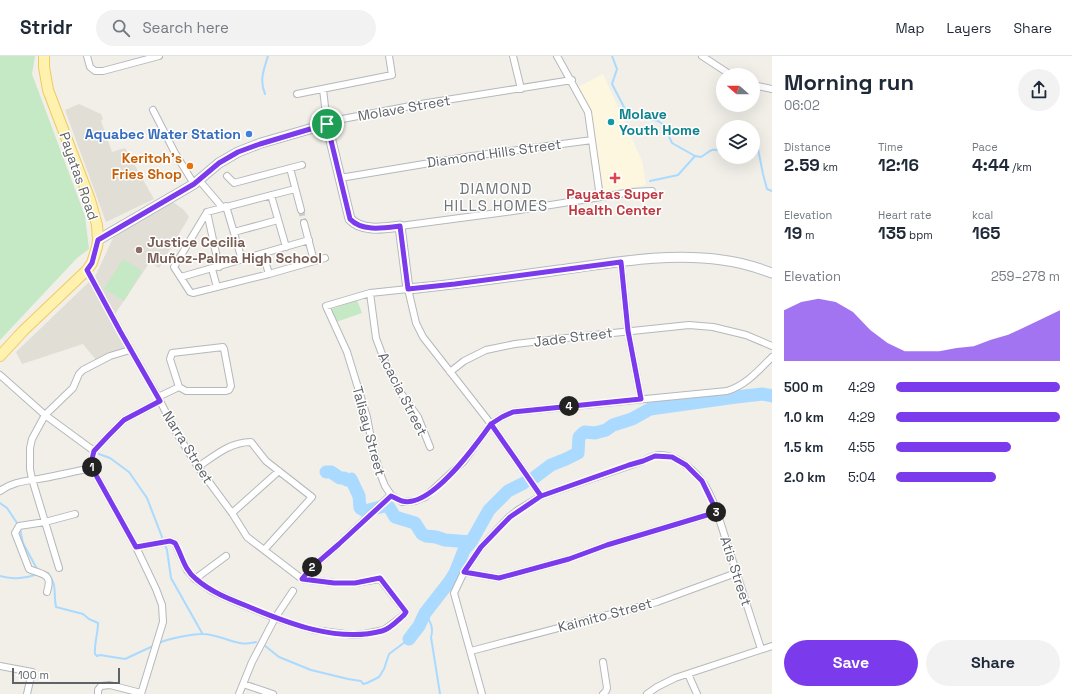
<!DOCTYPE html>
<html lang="en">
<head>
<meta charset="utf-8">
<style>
	body { margin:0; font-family:"Space Grotesk",sans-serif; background:#f2f2f3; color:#1f2937; height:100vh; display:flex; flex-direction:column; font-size:15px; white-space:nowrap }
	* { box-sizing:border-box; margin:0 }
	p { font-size:13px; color:#747a83 }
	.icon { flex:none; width:22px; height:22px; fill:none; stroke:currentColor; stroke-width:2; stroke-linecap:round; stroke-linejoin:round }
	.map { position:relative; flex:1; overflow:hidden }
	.panel { display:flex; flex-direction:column; background:#fff; width:300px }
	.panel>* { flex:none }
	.needle { width:26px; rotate:290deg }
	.controls { position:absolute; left:716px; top:12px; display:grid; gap:8px }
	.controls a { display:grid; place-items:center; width:44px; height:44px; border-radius:50%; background:#fff; box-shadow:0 4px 16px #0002; font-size:20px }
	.scale { position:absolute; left:12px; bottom:10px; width:108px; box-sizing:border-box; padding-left:4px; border:2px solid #5f6368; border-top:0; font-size:11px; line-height:14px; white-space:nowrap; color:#5f6368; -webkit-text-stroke:3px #fff; paint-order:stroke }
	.pin { position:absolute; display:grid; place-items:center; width:34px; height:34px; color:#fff; margin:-17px; border:2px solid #fff; border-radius:50%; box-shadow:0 1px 4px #0007 }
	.km { position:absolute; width:20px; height:20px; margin:-10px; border-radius:50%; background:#222; color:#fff; font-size:11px; line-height:20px; text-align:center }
	.round { display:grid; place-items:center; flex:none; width:42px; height:42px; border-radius:21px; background:#f2f2f3 }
	.head { display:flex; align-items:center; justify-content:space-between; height:68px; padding:0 12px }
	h1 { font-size:22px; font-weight:700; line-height:30px }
	.figures { display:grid; grid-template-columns:repeat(3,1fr); gap:6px; height:68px; padding:4px 12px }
	.figures div { display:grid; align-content:center }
	.figures b { font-size:17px; font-weight:700 }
	.figures small { font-size:11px; font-weight:400 }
	.figures p { font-size:11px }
	.chart { height:112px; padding:8px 12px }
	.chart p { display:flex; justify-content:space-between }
	.chart svg { width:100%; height:72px; margin-top:4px; fill:#7c3aed; opacity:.7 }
	.cta { display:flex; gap:8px; margin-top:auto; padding:8px 12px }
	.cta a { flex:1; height:46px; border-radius:24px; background:#7c3aed; color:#fff; font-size:16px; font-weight:700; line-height:46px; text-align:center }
	.cta a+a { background:#f2f2f3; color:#1f2937 }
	ul { padding:0 12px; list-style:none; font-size:13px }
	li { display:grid; grid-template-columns:64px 48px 1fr; align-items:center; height:30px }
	li i { height:10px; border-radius:5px; background:#7c3aed }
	header { display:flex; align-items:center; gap:24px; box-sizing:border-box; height:56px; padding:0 20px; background:#fff; border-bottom:1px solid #e0e1e3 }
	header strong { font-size:19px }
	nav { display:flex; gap:22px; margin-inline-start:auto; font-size:14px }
	.search { width:280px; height:36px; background:#f2f2f3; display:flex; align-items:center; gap:10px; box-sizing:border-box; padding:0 14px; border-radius:22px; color:#747a83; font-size:15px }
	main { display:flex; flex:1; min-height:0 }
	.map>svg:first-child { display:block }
	.commercial { fill:#fef7e0 }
	.education { fill:#e1ded6 }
	.green { fill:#c5e8c5 }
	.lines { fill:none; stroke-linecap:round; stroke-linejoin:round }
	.stream { stroke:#aadaff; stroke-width:2 }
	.river { stroke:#aadaff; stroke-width:13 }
	.street-tunnel { stroke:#ccccc8; stroke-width:6; stroke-dasharray:6 3; stroke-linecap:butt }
	.street-casing { stroke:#b5b8bc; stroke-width:8 }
	.secondary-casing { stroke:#b6babf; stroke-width:11 }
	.primary-casing { stroke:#f2c960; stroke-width:12 }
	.street { stroke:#fff; stroke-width:6 }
	.secondary { stroke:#fff; stroke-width:9 }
	.primary { stroke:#fff2af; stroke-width:10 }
	.route-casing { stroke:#fff; stroke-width:8 }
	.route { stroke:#7c3aed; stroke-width:5 }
	.culture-dot { fill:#0f9aa8; stroke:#fff; stroke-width:1.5 }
	.shop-dot { fill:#3f7fe0; stroke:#fff; stroke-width:1.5 }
	.food-dot { fill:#e8710a; stroke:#fff; stroke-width:1.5 }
	.health-dot { fill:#e0444e; stroke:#fff; stroke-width:1.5 }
	.education-dot { fill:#8d6e63; stroke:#fff; stroke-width:1.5 }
	.labels { text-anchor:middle; stroke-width:3; stroke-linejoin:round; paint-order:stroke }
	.street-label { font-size:14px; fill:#5f6368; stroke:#fff }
	.culture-label { font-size:14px; font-weight:bold; fill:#0d838f; stroke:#fff; text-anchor:start }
	.shop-label { font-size:14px; font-weight:bold; fill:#366cbe; stroke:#fff; text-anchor:end }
	.food-label { font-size:14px; font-weight:bold; fill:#c56008; stroke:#fff; text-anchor:end }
	.health-label { font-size:14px; font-weight:bold; fill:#be3a42; stroke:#fff }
	.education-label { font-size:14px; font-weight:bold; fill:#785e54; stroke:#fff; text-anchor:start }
	.neighbourhood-label { font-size:15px; letter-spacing:1px; fill:#70757a; stroke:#fff }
</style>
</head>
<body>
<header>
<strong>Stridr</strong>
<div class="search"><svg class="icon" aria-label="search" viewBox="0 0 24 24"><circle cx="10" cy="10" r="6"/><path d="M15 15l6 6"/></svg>Search here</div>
<nav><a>Map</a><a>Layers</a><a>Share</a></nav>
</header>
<main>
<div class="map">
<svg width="772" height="638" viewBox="0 0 772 638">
	<rect width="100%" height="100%" fill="#f1efe8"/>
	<path class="commercial" d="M603 18 642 105 646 129 604 136 587 45 576 32Z"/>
	<path class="education" d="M79 48 101 58 103 63 101 65 112 96 125 92 154 143 106 166 65 54Z
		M170 144 184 154 189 161 159 212 150 206 115 258 95 221 113 182Z
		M89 226 127 291 96 304 83 288 22 308 16 296Z"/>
	<path class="green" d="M0 0H35L32 18 85 160 89 193 77 202 0 284Z
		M123 203 142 215 124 245 104 233Z
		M357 244 362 257 336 266 331 253Z"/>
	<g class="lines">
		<path class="stream" d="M612 0 617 13 612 28 625 53H628L631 58 658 65 664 69 672 87 695 100 701 101C711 95 711 91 723 96
			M265 38C259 24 264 13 268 0
			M753 91H757L758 93 763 118 767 133 772 135
			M732 101 734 102 740 101
			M650 125 678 119 695 100
			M99 398 110 402 129 416 147 442 167 494 171 522 202 577
			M0 447 7 452 17 467
			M20 473 23 487 37 513
			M45 517H48C58 530 53 537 56 551L83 558 89 563 98 567C98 578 94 587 95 598L97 600 100 599 125 603 153 590
			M0 520C12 524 27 522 38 518
			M425 557C430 565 434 572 431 581L440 638
			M159 587C167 583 192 578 201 578 221 577 235 592 256 586
			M264 589 279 601 311 614 348 623 361 625 363 628 367 627 379 621 384 613 389 598 409 583"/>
		<path class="river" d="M326 416H331L340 422H344L347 424 351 423 359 440 360 452 365 455 384 450 389 451 395 461 415 467 422 478 426 480 436 481 445 484 471 486
			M535 421 551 409 566 403 578 397 579 381 582 378 585 376 595 377 606 374 613 369 632 363 650 353 736 341 763 338 772 340
			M409 583 419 570 425 557 450 525 455 517 464 494 471 486 489 454 508 435 524 427"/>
		<path class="street-tunnel" d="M301 154 304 167"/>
		<defs>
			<path id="street" d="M87 0 90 11 95 15H103L159 0
				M513 0 521 33
				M557 0 588 56 600 141
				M702 0 731 19
				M753 29 772 33
				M323 33 327 68 337 64 421 48 572 24
				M297 38 392 19 389 0
				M153 54 175 97 194 128
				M290 112 301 154
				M227 120 234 127 302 109
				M340 122 472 100 592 84
				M199 124 222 151
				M295 133 207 156 174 211 190 236 193 237 269 218 325 202
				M271 139 286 191
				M226 150 242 204
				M207 156 219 211
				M304 167 314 205
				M400 170 513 155 632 136 652 135
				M234 176 278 164
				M263 198 269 218
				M621 206 628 275 641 343
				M212 213 217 231
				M87 214 120 275 158 341 176 376 198 411 232 457 247 481 302 523 334 527H355L380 523 406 556 404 559 384 574 364 578 353 579 314 574 275 562 234 545 212 535 195 523
				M181 221 309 184
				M370 237 376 282 385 306 398 333 418 361 430 391
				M450 316 464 305 486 294 515 288 575 281 689 269 713 271 746 279 772 290
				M0 319 45 359 94 395
				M158 341 179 331 186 335H226L229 334 231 330 224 293 223 291 172 297 170 303 179 331
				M198 411C214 400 230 386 251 386L266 405 312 441 264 494
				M0 435C13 425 28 425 44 422 60 419 76 415 92 412
				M541 440 491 368 423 281 416 267 408 233 370 237 326 250 347 296 367 361 373 394 381 420 385 430 391 439 402 446 415 445 425 441 464 405 491 368 502 361 513 356 727 335C746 329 758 315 772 301
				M232 457 279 415
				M136 491 170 485 175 487 187 514 195 523 226 500
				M59 512 32 423 30 413V392L32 383 45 359 73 332 79 318 83 314 110 300 130 294
				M464 516 499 522 569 503 607 489 717 456
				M302 523 310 513 339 488 391 439
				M47 536C53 517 43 519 29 513L15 477 19 470 45 466 75 458
				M471 595 657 546 736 517
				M603 606 607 632 606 635 603 638
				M0 610 32 616 27 638
				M688 618 697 638
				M243 628 273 638
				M98 638V634L101 630 110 629 141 637
				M141 638 163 566 162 549 156 533 136 491 92 412V403L94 395 109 379 124 364 160 345
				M239 638 252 606 275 562 293 535
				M482 638 454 537 464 516 481 491 509 461 518 454 541 440 643 405C647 403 651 401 654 400 672 395 692 412 702 425 709 434 713 445 717 456L761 593
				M647 638 657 631 675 622 772 590"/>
			<path id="secondary" d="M98 184 194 128 219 107 238 96 261 87 327 68 350 163C362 176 384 172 400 170L408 233C459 228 509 221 559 214 612 207 668 196 722 204 739 206 756 211 772 217"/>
			<path id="primary" d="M0 300 23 275 87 214 92 207 97 191 98 184 97 169 90 144 48 34 44 11V0"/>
		</defs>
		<use href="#street" class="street-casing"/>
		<use href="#secondary" class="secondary-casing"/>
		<use href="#primary" class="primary-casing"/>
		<use href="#street" class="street"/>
		<use href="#secondary" class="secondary"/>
		<use href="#primary" class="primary"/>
	</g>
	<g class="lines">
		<defs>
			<path id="route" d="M327 68 260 88 238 96 219 107 194 128 98 184 92 207 87 214 120 275 160 345 124 364 109 379 94 395 92 403V412L136 491 170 485 175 487C182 499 184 514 196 523 211 536 229 543 247 550 287 567 338 587 382 575 390 573 398 564 404 559L406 556 380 522 355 527H334L302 523 310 513 339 488 391 440C394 441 398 444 402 445 431 453 476 389 491 368L541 440 629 409 643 405 655 400 672 401 686 409 702 425 717 456 607 489 569 503 499 522 464 516 481 491 510 461 541 440 491 368 502 361 513 356 641 343 628 275 621 206 455 228 408 233 400 170C384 172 362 176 350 163L327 68"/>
		</defs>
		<use href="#route" class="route-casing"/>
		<use href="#route" class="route"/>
	</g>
	<circle class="culture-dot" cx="611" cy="66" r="4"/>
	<circle class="shop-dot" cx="249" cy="78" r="4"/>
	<circle class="food-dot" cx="190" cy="110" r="4"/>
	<path class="health-dot" d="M613 116h4v4h4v4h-4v4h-4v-4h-4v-4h4z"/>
	<circle class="education-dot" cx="139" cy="194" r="4"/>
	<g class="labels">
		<g class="street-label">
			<text transform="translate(404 52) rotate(-10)" y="5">Molave Street</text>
			<text transform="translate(494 97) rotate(-8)" y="5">Diamond Hills Street</text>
			<text transform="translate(79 120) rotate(71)" y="5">Payatas Road</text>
			<text transform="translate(573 281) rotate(-7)" y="5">Jade Street</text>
			<text transform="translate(403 338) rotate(63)" y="5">Acacia Street</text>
			<text transform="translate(369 375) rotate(75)" y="5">Talisay Street</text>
			<text transform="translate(188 391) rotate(58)" y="5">Narra Street</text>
			<text transform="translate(736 515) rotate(72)" y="5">Atis Street</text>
			<text transform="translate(605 559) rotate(-15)" y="5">Kaimito Street</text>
		</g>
		<g class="culture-label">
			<text x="619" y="63">Molave<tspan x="619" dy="16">Youth Home</tspan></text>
		</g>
		<g class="shop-label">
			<text x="241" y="83">Aquabec Water Station</text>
		</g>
		<g class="food-label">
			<text x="182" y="107">Keritoh's<tspan x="182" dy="16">Fries Shop</tspan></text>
		</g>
		<g class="health-label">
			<text x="615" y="143">Payatas Super<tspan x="615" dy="16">Health Center</tspan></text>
		</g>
		<g class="education-label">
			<text x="147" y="191">Justice Cecilia<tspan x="147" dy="16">Muñoz-Palma High School</tspan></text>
		</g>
		<g class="neighbourhood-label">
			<text x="496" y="138">DIAMOND<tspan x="496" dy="17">HILLS HOMES</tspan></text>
		</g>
	</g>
</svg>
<div class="controls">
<a><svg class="needle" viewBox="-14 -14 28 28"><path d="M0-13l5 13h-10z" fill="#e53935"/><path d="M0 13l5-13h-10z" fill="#747a83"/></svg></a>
<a><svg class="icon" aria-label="layers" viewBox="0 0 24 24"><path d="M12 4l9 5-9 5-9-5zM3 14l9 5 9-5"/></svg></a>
</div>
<div class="scale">100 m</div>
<div class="pin" style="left:327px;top:68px;background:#1e9e55"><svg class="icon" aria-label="arrive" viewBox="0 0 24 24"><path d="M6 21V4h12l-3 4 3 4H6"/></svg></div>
<b class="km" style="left:92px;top:411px">1</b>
<b class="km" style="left:312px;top:511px">2</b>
<b class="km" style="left:716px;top:456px">3</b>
<b class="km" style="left:569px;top:350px">4</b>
</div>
<section class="panel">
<div class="head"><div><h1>Morning run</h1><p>06:02</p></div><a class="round"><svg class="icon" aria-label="share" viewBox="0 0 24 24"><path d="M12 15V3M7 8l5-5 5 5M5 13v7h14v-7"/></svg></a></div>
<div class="figures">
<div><p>Distance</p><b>2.59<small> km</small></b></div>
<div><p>Time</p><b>12:16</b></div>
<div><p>Pace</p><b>4:44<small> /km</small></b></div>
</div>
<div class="figures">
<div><p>Elevation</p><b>19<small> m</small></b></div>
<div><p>Heart rate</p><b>135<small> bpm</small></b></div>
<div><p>kcal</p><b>165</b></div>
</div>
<div class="chart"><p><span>Elevation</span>259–278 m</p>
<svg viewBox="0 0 160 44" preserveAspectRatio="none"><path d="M0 44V13L10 8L20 6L30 8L40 14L50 25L60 33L70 38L80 38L90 38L100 36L110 35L120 31L130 28L140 23L150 18L160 13V44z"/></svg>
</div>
<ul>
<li><b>500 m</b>4:29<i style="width:100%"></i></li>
<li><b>1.0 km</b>4:29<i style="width:100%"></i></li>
<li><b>1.5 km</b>4:55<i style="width:70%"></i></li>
<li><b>2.0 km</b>5:04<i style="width:61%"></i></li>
</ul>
<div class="cta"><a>Save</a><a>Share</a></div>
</section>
</main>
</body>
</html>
